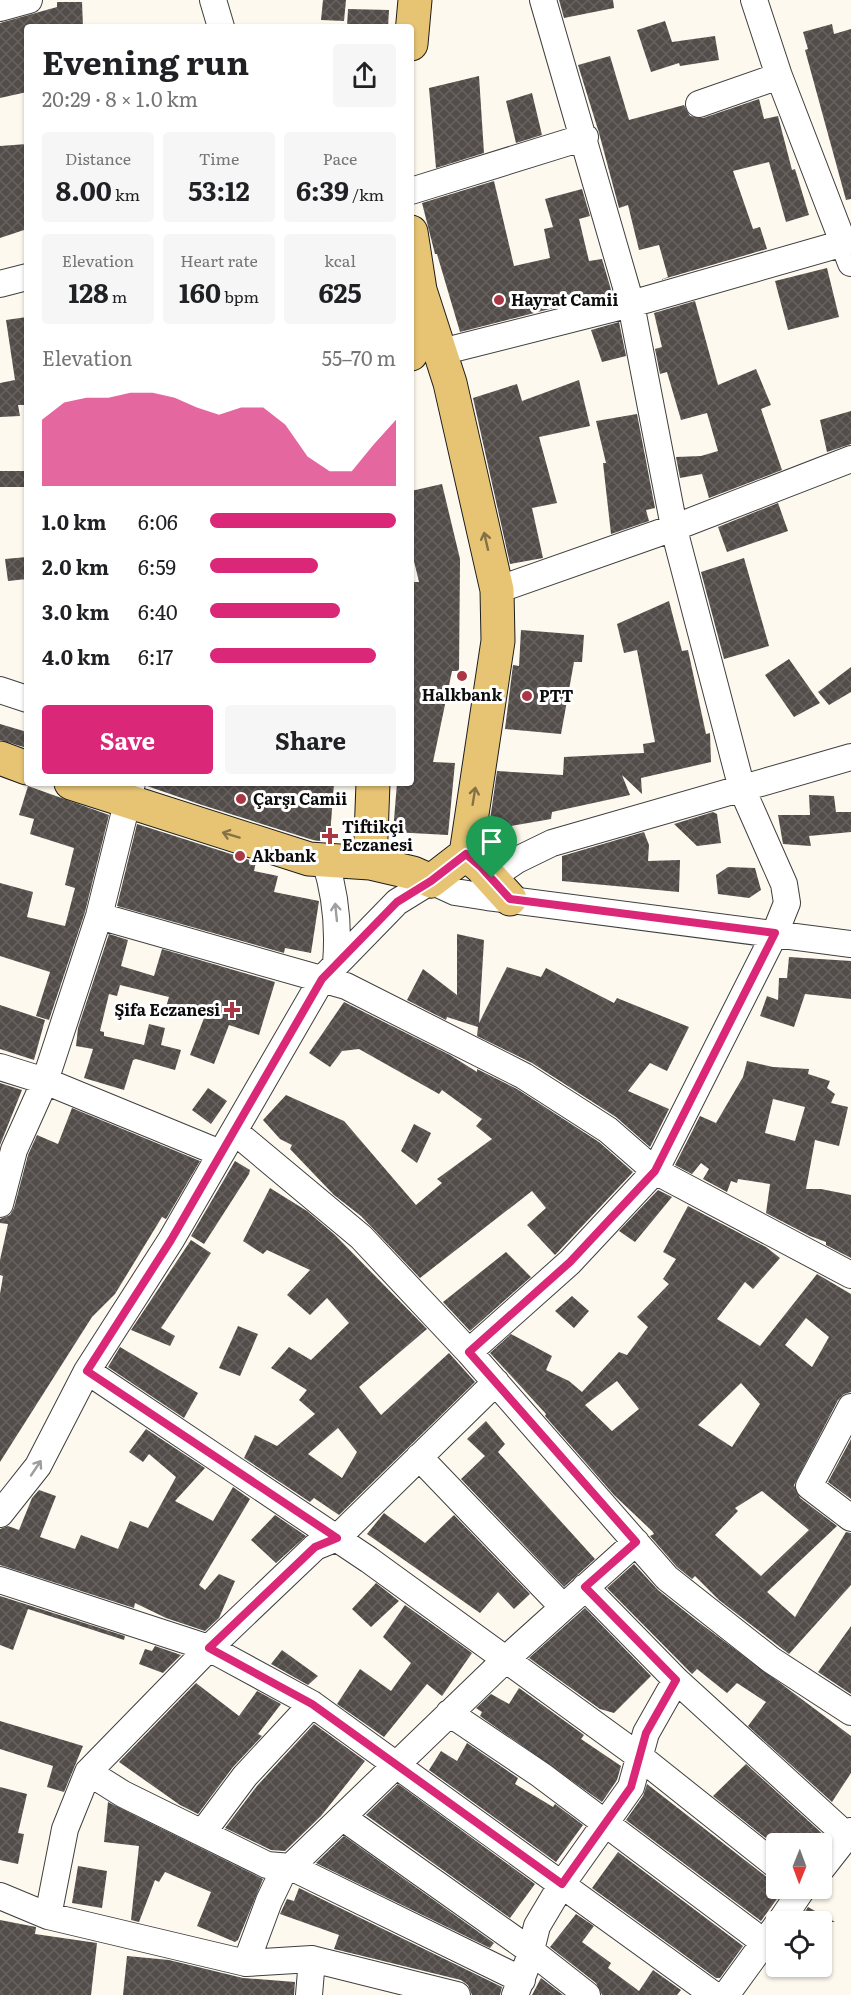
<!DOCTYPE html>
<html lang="en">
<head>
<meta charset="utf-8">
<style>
	body { margin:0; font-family:Literata,serif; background:#f6f6f6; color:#202124; height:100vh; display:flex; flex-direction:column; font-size:22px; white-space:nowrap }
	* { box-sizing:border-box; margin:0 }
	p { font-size:20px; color:#757577 }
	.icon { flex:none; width:33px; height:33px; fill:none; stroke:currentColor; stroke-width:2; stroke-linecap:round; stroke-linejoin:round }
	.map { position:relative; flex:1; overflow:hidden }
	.details { position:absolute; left:24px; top:24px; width:390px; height:762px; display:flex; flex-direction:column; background:#fff; border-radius:6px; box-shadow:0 2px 4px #0004 }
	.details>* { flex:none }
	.needle { width:39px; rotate:181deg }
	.fabs { position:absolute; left:766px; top:1833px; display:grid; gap:12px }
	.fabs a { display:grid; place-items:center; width:66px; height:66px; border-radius:6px; background:#fff; box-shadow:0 2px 4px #0004; font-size:30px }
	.pin { position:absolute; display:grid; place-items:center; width:51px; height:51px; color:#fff; margin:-62px -26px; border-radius:50% 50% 50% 0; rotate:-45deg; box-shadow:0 0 6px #0007 }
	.pin .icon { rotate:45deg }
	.round { display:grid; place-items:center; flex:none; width:63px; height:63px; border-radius:6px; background:#f6f6f6 }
	.headline { display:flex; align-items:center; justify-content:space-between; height:102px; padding:0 18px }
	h1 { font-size:33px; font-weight:700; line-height:45px }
	.metrics { display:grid; grid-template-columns:repeat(3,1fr); gap:9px; height:102px; padding:6px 18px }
	.metrics div { display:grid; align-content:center; border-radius:6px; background:#f6f6f6; text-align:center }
	.metrics b { font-size:26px; font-weight:700 }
	.metrics small { font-size:16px; font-weight:400 }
	.metrics p { font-size:16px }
	.chart { height:168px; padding:12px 18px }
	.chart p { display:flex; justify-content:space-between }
	.chart svg { width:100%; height:108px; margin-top:6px; fill:#db2777; opacity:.7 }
	.button { display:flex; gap:12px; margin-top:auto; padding:12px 18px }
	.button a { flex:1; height:69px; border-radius:6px; background:#db2777; color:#fff; font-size:24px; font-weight:700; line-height:69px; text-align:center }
	.button a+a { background:#f6f6f6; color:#202124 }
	ul { padding:0 18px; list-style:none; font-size:20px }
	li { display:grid; grid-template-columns:96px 72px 1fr; align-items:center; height:45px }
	li i { height:15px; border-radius:8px; background:#db2777 }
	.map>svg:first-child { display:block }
	.building { fill:url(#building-cross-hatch); fill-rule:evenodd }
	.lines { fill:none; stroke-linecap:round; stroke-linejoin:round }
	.minor-casing { stroke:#3f3f3f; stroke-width:28 }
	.major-casing { stroke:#1d1d1d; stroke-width:35 }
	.minor { stroke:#fff; stroke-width:26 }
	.major { stroke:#e7c474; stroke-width:33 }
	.oneway { stroke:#847145 }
	.oneway2 { stroke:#9e9e9e }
	.route-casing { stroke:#fff; stroke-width:12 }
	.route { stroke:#db2777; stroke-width:8 }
	.poi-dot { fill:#aa3743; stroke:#fff; stroke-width:2 }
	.labels { text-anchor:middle; stroke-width:6; stroke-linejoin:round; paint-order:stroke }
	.poi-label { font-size:16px; font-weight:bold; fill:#0c0c0c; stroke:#fff; text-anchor:start }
</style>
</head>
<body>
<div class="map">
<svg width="851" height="1995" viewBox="0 0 851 1995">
	<defs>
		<pattern id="building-cross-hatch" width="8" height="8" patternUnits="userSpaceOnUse" patternTransform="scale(1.5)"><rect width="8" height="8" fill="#534d4a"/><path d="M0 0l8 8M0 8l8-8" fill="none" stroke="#676260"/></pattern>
	</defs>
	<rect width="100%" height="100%" fill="#fdf9ee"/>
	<path class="building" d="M323 0H346L344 21 321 20Z
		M559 0H613L614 8 564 18Z
		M57 2H82L83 27H27V92L0 98V23L57 7Z
		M348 9 389 10 388 27H347Z
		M665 21 672 42 715 36 719 60 680 66 679 63 651 72 637 30Z
		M832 24 834 34 851 29V199L846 200 805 50 808 49 803 32Z
		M610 56 629 120 684 105 690 116 703 118 759 99 764 119 778 116 792 170 795 169 809 215 786 222 769 162 733 171 753 229 760 227 767 249 660 280 668 277 659 245 639 250 628 205 619 208 599 133 578 65Z
		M479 76 484 153 436 168 429 88Z
		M532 93 542 135 516 143 506 101Z
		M27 144V229L0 238V146Z
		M494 181 514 266 550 258 544 229 553 227 545 199 582 189 590 216 579 219 589 261 602 259 612 293 460 332 437 254H435L422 203Z
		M827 268 839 317 788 330 775 281Z
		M695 301 718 385 756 369 771 405 761 409 782 470 709 498 702 474 680 478 676 457 701 456 718 451 707 413 681 420 667 372 660 374 655 349 662 347 654 313Z
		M27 317V405H18L20 416 0 417V383L15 380 6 320Z
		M619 322 626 356 602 362 591 330Z
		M579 380 590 426 539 437 557 503 532 508 543 558 510 564 473 398 517 384 522 401Z
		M851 411V444L827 452 820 420Z
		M637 414 655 508 646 510 649 521 611 534 603 463H606L596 421Z
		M0 471H27V487H0Z
		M442 484 460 559 459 671H452L433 762 455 763 448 835 393 832 397 783H411V582H419L411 549V491Z
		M778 503 788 531 727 552 718 527Z
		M27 557V579L8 581 5 559Z
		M744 558 769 646 724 659 701 572Z
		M669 601 682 651 688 650 706 734 710 733 711 762 641 778 642 794 622 775 630 795 552 812 551 819 493 829 490 820 497 771 563 775 564 757 644 753 643 744 655 742 637 650 624 653 617 624Z
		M521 630 584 635 582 662H574L561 734 505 729 513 665 519 666Z
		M789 659 820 703 794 717 765 675Z
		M851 667V692L829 705 818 692Z
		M0 724 27 732V748L0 740Z
		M147 783H334L330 836 319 841 313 840 202 805 147 786Z
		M28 786 109 815 85 912 49 1020 36 1016 50 972 0 956V883L33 892 27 917 65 926 75 888 65 885 74 848 30 834 34 819 19 815Z
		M809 795 834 796 836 812H851V832L809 836 811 846 783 844 778 815H810Z
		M713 812 717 814 721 843 697 846 674 824Z
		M137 824 256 862 254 871 278 876 274 892 319 901 311 953 285 948 284 953 117 906Z
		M644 832 649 845 648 861 680 860 679 892 562 881V856Z
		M728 867 755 868 761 890 749 898 718 894 716 875Z
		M109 934 128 940 121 966 154 976 162 949 275 982 259 1035 229 1025 214 1064 190 1055 204 1018 166 1007 169 997 120 985 117 996 109 994 100 1031 104 1032V1036L144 1045 149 1024 165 1028 161 1045 181 1050 175 1070 136 1059 133 1060 124 1090 84 1078 93 1049 76 1046 78 1028Z
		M457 934 484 940 479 1023 507 967 541 977 546 968 614 1003 617 998 689 1027 667 1071 650 1063 628 1091 669 1109 650 1147 616 1117 532 1063 477 1036 478 1027 447 1017 446 1020 407 1000 423 969 457 995Z
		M789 957 851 961V999L805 994 794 1027 760 1016 767 996 778 1000 779 978H787Z
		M344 1002 450 1055 477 1072V1069L517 1089 599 1142 633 1172 555 1255 527 1225 546 1208 532 1191 420 1278 361 1216 334 1195 290 1149 292 1145 280 1139 263 1120 286 1095 344 1121 416 1205 442 1183 437 1179 492 1139 476 1126 482 1119 442 1090 439 1094 359 1049 342 1051 330 1067 309 1053Z
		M0 1005 45 1020 34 1060 0 1049Z
		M747 1061 773 1067 809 1069 808 1074 830 1081 827 1088 835 1094 831 1103 848 1107 839 1146 815 1140 806 1189H821L851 1195V1258L826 1245V1242L810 1236 766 1213 770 1184 738 1179 737 1183 731 1181 727 1192 703 1179 709 1169 701 1163 692 1174 675 1165 700 1116 716 1123 743 1077ZM773 1099 805 1107 795 1141 765 1133Z
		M0 1083 22 1090 0 1145Z
		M208 1088 227 1101 211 1124 192 1110Z
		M72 1108 200 1161 166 1219 162 1217 115 1294 92 1317 0 1462V1294L3 1276 0 1275V1260L8 1224 0 1223V1219L10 1215 14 1208 28 1155 37 1135 58 1144Z
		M414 1124 431 1133 417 1163 401 1151Z
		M235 1161 250 1170 249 1174 204 1244 191 1236Z
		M270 1188 307 1211 335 1235 427 1329 359 1387 381 1415 449 1353 475 1382 339 1515 314 1498 310 1502 244 1458 255 1435 277 1446 315 1414 299 1400 307 1390 271 1368 289 1347 311 1360 349 1323 327 1298 310 1315 287 1295 310 1270 267 1250 263 1254 243 1241ZM338 1428 357 1452 342 1478 308 1454Z
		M658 1190 672 1197 635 1242 619 1231Z
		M688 1206 766 1247 780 1258 753 1289 745 1282 717 1319 760 1346 817 1274 851 1294V1392L844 1394 838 1400 794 1485 800 1498 837 1526 767 1592 795 1617 846 1532 851 1533V1585L789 1654 719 1600 695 1576 692 1579 677 1567 650 1536 654 1534 652 1531 614 1495 545 1416 546 1414 490 1353 511 1334 552 1356 546 1370 569 1381 582 1392 619 1352 627 1355 648 1327 637 1317 669 1284 663 1279 676 1259 663 1252ZM806 1318 829 1337 812 1367 785 1345ZM617 1381 639 1409 612 1431 585 1405ZM741 1383 760 1404 732 1447 698 1425ZM762 1491 809 1530 761 1576 715 1535 738 1511 735 1508Z
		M191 1240 211 1253 161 1328 175 1336 170 1346 131 1330Z
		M506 1252 531 1277 470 1331 443 1302Z
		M572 1296 589 1311 574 1328 555 1311Z
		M238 1326 258 1334 240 1376 219 1368Z
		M120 1347 198 1393 184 1418 108 1367Z
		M486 1421 505 1444 498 1452 595 1559 564 1587 461 1479 485 1456 467 1439Z
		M146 1429 205 1468 175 1501 213 1521 233 1487 250 1499 199 1585 205 1590 219 1574 235 1581 219 1618 205 1631 166 1618 135 1603 134 1608 0 1565V1529L8 1526 19 1530 32 1498 39 1490 56 1496 40 1537 75 1549 81 1535 118 1549 130 1521 148 1528 176 1477 149 1454 143 1462 129 1452Z
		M851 1439V1499L828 1482Z
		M384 1513 425 1543 454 1515 530 1594 514 1609 498 1592 480 1613 367 1534Z
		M275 1515 306 1536 276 1563 251 1540Z
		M634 1564 658 1590 697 1621 851 1736V1773L832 1802 748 1726 766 1702 737 1683 727 1693 697 1669 692 1674 607 1588Z
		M376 1583 399 1601 371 1627 352 1609Z
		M0 1596 125 1636 124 1640 28 1609 13 1650 0 1645Z
		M405 1605 472 1653 442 1696 427 1684 384 1737 337 1704 360 1669 391 1691 411 1663 383 1637Z
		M585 1608 651 1676 614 1713 600 1709 529 1658Z
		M851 1626V1694L818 1672Z
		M155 1646 181 1655 163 1673 139 1664 145 1649 152 1651Z
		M282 1650 318 1676 308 1685 271 1664Z
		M196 1683 239 1716 257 1691 281 1704 258 1734 262 1736 233 1767 198 1814 180 1805 119 1762Z
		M519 1688 584 1735 581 1739 621 1766 617 1780 602 1802 480 1716 482 1712 476 1708 491 1694 509 1704Z
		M0 1721 83 1746 64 1792 47 1787 53 1766 0 1749Z
		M314 1724 365 1761 321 1816 285 1851 271 1850 225 1828 257 1786Z
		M467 1743 518 1778 515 1784 553 1807 555 1804 583 1825 556 1862 429 1770 441 1751 457 1761Z
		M746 1764 826 1837 821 1844H777V1847L713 1796Z
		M398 1784 535 1884 510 1918 366 1815Z
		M647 1784 768 1878 777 1881V1890L782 1892 761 1921 626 1820 643 1796Z
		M0 1787 27 1794 18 1833 24 1834 18 1864 0 1860Z
		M108 1802 263 1879 238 1940 235 1942 197 1926 211 1892 165 1872 159 1882 155 1880 139 1922 131 1920 139 1846 104 1842Z
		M344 1836 494 1943 490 1948 316 1863Z
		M618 1852 743 1946 720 1978H716L592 1888Z
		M78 1866 107 1871 102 1908 72 1903Z
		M299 1888 502 1987 500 1995H472L468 1985 461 1980 334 1949 339 1935 280 1914 287 1899 294 1901Z
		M808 1907 835 1922H798Z
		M576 1914 594 1926 582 1942 611 1963 608 1968 639 1991 653 1970 681 1990 677 1995H602L596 1983 550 1947Z
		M0 1920 36 1927 35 1934 97 1943 91 1995H0Z
		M127 1956 169 1960 243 1978 295 1982 294 1995H123Z
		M541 1978 563 1995H532Z"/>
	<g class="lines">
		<defs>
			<path id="minor" d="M213 0 221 27
				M754 0 779 76 851 263
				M0 8 29 0
				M699 104 779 76
				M411 191 585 137
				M0 284 27 277
				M441 352 631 304 851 241
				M497 590 676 527 851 459
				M0 690 27 699
				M325 861C336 895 339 928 336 964
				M492 877 517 860 552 843 851 757
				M99 916 346 986 524 1076 608 1130 655 1171 851 1275
				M0 1067 45 1081 220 1153
				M234 1131 361 1237 469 1352 667 1578 771 1660 851 1712
				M0 1204 14 1150 45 1081 99 916 132 783
				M469 1352 570 1262 655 1171 775 933 787 903 784 884 742 789 676 537 631 304 543 0
				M87 1371 369 1560 640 1757 777 1866
				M851 1407 809 1486 851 1518
				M419 1457 563 1607
				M0 1514 38 1466 87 1371 171 1240 322 979 397 902 431 881 455 892 487 897 851 944
				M0 1580 209 1648 312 1704 714 1995
				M585 1587 676 1680 847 1836
				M449 1713 541 1775 765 1943
				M88 1772 123 1794 267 1865 291 1867 522 1980
				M342 1817 531 1951 587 1995
				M203 1832 245 1776 312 1704
				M822 1868 851 1831
				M0 1896 48 1916 246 1963 312 1959 457 1995
				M48 1916 65 1829 88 1772 209 1648 315 1547 337 1538 496 1382
				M780 1922 803 1888
				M246 1963 269 1901 281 1876 506 1659 636 1542
				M309 1995 312 1959
				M515 1995 528 1962 537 1926 562 1884 631 1787 646 1733 676 1680
				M726 1995 777 1925"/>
			<path id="major" d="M411 44 415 0
				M411 354 419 297
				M0 758 27 768
				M71 783 309 859 370 863 413 873 431 881 466 854 498 641 497 590 450 383 420 290 411 232
				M466 854 481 867 510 899
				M370 863 373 783"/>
		</defs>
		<use href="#minor" class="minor-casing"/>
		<use href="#major" class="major-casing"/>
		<use href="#minor" class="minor"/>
		<use href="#major" class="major"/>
	</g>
	<defs><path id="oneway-shaft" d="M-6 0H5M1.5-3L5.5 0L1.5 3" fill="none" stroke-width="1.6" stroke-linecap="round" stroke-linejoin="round" transform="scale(1.5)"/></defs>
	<g class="oneway">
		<use href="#oneway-shaft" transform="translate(486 541) rotate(-103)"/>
		<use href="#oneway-shaft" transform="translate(474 796) rotate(-81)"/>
		<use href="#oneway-shaft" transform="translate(231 835) rotate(-163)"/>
	</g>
	<g class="oneway2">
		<use href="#oneway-shaft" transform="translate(336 912) rotate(-96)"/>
		<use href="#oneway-shaft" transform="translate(36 1468) rotate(-56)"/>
	</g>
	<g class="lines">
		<defs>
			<path id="route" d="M466 854 481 867 510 899 775 933 655 1171 570 1262 469 1352 636 1542 585 1587 676 1680 646 1733 631 1787 562 1884 312 1704 209 1648 315 1547 337 1538 87 1371 171 1240 322 979 397 902 431 881Z"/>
		</defs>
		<use href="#route" class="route-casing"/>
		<use href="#route" class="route"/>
	</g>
	<g class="poi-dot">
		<circle cx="499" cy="300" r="6"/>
		<circle cx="462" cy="676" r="6"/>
		<circle cx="527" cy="696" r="6"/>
		<circle cx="241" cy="799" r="6"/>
		<path d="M327 827h6v6h6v6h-6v6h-6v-6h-6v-6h6z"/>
		<circle cx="240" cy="856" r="6"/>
		<path d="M229 1001h6v6h6v6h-6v6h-6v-6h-6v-6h6z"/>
	</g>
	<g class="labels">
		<g class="poi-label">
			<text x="511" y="306">Hayrat Camii</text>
			<text x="462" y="701" text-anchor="middle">Halkbank</text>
			<text x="539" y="702">PTT</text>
			<text x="253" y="805">Çarşı Camii</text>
			<text x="342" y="833">Tiftikçi<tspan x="342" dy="18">Eczanesi</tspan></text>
			<text x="252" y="862">Akbank</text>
			<text x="220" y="1016" text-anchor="end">Şifa Eczanesi</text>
		</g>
	</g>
</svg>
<div class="fabs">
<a><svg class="needle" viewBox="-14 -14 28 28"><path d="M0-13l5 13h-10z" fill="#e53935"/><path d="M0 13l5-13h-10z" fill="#757577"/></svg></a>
<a><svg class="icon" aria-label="locate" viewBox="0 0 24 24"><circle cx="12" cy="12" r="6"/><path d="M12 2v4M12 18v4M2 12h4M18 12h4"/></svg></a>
</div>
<div class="pin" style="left:492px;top:878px;background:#1e9e55"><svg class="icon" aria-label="arrive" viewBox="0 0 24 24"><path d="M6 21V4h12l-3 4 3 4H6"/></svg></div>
<section class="details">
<div class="headline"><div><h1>Evening run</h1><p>20:29 · 8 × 1.0 km</p></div><a class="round"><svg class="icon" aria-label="share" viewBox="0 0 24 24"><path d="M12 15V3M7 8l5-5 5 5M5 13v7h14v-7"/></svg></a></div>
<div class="metrics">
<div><p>Distance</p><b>8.00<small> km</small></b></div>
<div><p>Time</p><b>53:12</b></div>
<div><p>Pace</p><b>6:39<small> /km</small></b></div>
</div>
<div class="metrics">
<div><p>Elevation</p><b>128<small> m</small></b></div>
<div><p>Heart rate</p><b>160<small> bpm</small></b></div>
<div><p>kcal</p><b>625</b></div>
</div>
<div class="chart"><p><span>Elevation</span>55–70 m</p>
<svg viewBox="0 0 160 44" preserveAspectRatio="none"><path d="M0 44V17L10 10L20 8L30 8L40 6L50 6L60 8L70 12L80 15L90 12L100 12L110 19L120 32L130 38L140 38L150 27L160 17V44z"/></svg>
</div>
<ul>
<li><b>1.0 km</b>6:06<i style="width:100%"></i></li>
<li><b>2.0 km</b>6:59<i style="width:58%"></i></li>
<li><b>3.0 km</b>6:40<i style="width:70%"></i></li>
<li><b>4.0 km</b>6:17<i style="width:89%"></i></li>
</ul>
<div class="button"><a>Save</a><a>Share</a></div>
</section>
</div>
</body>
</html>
